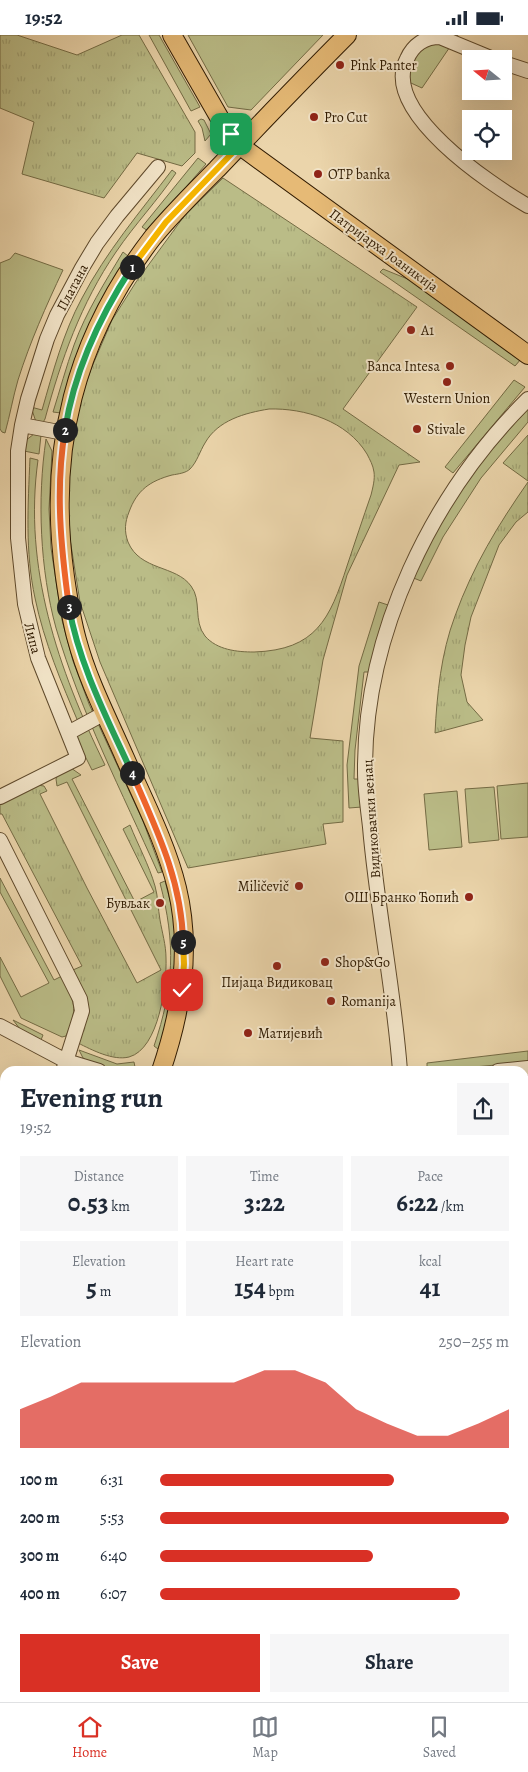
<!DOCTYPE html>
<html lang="en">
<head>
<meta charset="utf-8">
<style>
	body { margin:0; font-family:Alegreya,serif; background:#f6f6f7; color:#1f2937; height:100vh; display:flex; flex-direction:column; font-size:19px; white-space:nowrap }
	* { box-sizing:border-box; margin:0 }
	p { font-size:16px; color:#747a83 }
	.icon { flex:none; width:28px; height:28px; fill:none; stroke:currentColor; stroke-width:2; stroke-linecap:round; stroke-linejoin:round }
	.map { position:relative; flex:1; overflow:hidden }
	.drawer { position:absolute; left:0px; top:1031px; width:529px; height:636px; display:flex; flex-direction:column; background:#fff; border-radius:15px 15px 0 0; box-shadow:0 5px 20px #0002 }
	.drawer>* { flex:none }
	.needle { width:32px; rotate:288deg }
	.tools { position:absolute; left:462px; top:15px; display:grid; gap:10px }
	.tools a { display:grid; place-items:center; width:50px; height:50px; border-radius:0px; background:#fff; box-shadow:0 5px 20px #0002; font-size:25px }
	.pin { position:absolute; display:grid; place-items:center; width:42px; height:42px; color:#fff; margin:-21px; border-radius:10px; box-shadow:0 2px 8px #0006 }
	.km { position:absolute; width:25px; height:25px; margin:-12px; border-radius:50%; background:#222; color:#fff; font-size:14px; line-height:25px; text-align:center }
	.round { display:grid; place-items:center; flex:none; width:52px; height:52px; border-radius:0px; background:#f6f6f7 }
	.head { display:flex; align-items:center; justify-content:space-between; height:85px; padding:0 20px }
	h1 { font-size:28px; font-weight:600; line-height:38px }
	.figures { display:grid; grid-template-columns:repeat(3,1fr); gap:8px; height:85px; padding:5px 20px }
	.figures div { display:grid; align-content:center; border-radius:0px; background:#f6f6f7; text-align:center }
	.figures b { font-size:25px; font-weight:600 }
	.figures small { font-size:14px; font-weight:400 }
	.figures p { font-size:14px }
	.chart { height:140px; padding:10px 20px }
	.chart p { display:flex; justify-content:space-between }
	.chart svg { width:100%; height:90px; margin-top:5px; fill:#d93025; opacity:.7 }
	.primary-button { display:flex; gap:10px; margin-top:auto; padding:10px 20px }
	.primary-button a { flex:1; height:58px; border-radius:0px; background:#d93025; color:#fff; font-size:20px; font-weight:600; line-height:58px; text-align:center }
	.primary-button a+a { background:#f6f6f7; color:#1f2937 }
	ul { padding:0 20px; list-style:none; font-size:16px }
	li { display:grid; grid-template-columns:80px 60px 1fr; align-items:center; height:38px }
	li i { height:12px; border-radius:6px; background:#d93025 }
	.status { display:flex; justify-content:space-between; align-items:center; height:35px; padding:0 25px; background:#fff; direction:ltr }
	.status svg { height:14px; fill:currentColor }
	.dock { display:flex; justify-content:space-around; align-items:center; height:70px; border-top:1px solid #e0e1e3; background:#fff; font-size:14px; color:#747a83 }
	.dock a { display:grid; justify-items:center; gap:2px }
	.dock .active { color:#d93025 }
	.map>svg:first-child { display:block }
	.grass { fill:#babc87; stroke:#746b44 }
	.forest { fill:url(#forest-firs); stroke:#746b44 }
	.park { fill:url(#park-tufts); stroke:#746b44; fill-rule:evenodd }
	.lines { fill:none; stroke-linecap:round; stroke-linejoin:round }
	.minor-casing { stroke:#5e492b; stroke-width:16 }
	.major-casing { stroke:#2f1a00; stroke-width:20 }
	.minor { stroke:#f2e4c8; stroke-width:14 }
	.major { stroke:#e6ba76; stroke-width:18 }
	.split-1-casing { stroke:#fff; stroke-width:10 }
	.split-2-casing { stroke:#fff; stroke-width:10 }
	.split-3-casing { stroke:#fff; stroke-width:10 }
	.split-4-casing { stroke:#fff; stroke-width:10 }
	.split-5-casing { stroke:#fff; stroke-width:10 }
	.split-6-casing { stroke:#fff; stroke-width:10 }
	.split-1 { stroke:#f5b400; stroke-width:6 }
	.split-2 { stroke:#22a559; stroke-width:6 }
	.split-3 { stroke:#f0652b; stroke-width:6 }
	.split-4 { stroke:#22a559; stroke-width:6 }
	.split-5 { stroke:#f0652b; stroke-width:6 }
	.split-6 { stroke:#f5b400; stroke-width:6 }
	.poi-dot { fill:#8f2418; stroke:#f2e4c8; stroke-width:2 }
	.labels { text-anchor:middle; stroke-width:4; stroke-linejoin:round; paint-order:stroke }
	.poi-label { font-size:14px; fill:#2f1a00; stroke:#f2e4c8; text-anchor:start }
	.street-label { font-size:14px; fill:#2f1a00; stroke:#f2e4c8 }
</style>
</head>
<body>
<div class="status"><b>19:52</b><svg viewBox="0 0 49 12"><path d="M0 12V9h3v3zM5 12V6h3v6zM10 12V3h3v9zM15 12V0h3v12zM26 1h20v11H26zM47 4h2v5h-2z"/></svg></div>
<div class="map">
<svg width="528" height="1667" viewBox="0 0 528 1667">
	<defs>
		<pattern id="forest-firs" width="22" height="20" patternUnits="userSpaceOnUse" patternTransform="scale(1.25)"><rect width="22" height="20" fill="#babc87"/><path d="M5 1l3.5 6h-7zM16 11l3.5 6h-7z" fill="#a0a173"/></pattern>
		<pattern id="park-tufts" width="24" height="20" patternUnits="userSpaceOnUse" patternTransform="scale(1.25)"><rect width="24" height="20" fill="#babc87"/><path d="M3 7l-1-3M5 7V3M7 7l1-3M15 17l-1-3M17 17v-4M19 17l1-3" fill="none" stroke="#a0a173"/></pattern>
	</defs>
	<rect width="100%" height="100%" fill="#ebd5ab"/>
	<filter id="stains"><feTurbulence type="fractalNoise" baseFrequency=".004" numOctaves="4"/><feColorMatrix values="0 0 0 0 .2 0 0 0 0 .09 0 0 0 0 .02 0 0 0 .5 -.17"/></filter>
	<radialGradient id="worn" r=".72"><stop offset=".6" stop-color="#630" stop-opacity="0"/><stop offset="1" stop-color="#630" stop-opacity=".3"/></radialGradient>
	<path class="grass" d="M149 0H159L200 72 191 76Z
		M188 0H323L251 75 228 72Z
		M440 0H458L422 53 402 44 404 30Z
		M201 84 204 85 211 99 205 106 202 93 198 86Z
		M198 123 206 129 148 196 142 192Z
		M172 135 176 138C158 165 135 189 116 217 81 268 61 325 45 384L42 389 36 387 31 372 42 375C53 337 63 298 82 263 106 217 140 177 172 135Z
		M123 217 128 221C118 237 107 254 98 271 81 305 70 341 61 378L53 377C60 355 66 332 74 310 86 277 105 247 123 217Z
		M15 218 63 235C46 271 30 307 18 345 13 362 10 380 5 398L2 397 0 394V228L10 224Z
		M383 234 415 247 521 324 515 331 380 237Z
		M514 345 525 352 453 438 445 432Z
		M528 374V387L481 443 443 502 421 546 411 542 454 463 486 419Z
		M34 399 41 400 39 419 24 416 25 406Z
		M46 404 52 416 49 474 51 513 62 585 73 626 89 669 143 786 162 837 158 838C122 757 81 678 56 593 40 535 37 464 46 404Z
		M30 423 38 425C23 532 58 634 105 730L92 735 71 693 79 689C62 649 44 607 35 563 25 517 28 470 30 423Z
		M379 567 388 570 370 637H364L355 715 354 744H360L362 772 349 773 347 730 359 631Z
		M528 748V802L501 804 497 751Z
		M494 752 499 805 469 808 465 754Z
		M457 756 462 812 429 815 424 759Z
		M0 843 54 945 62 941C74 968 79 972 66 1001L62 1002 21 983 0 941V922L21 962 49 948 0 857Z
		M165 846 174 881 176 912 175 955 162 1007 158 1014 154 1011C174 952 176 909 160 848Z
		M13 985 43 1000 41 1005 20 994Z
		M79 1015 117 1029 134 1027 135 1032C119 1037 97 1032 83 1023Z
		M528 1016V1027L431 1036 427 1035V1028Z
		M0 1120 5 1122V1170L0 1190Z
		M525 1371 528 1372V1405L524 1402V1372Z
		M5 1404V1471L0 1469V1406Z
		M0 1651 5 1653V1662L37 1663 52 1667H0Z"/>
	<path class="forest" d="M528 1608V1649L524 1651V1609Z
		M144 1662H457V1667H143Z
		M76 1663H130L129 1667H74Z
		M469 1663H502L494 1667H468Z"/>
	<path class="park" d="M0 0H17L77 20 122 0H139L195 97V118L182 131 137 118 104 163 22 139 34 87 0 73Z
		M223 143 417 272 343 374 420 427 399 430 347 540 323 625 310 703 343 706V787L323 789 326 809 188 833 100 627 80 567 70 504 66 462 70 419 77 375 91 334 112 285 136 247 185 180ZM269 374C305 373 347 386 367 419 370 425 373 430 374 437 375 444 373 452 371 460 363 483 355 507 347 531 330 584 316 615 254 617 237 617 217 615 205 601 193 586 202 565 191 551 176 530 140 536 128 507 124 496 125 487 129 477 137 455 150 446 172 440 178 439 186 438 190 434 197 427 200 416 205 408 218 385 245 378 269 374Z
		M528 400V446L503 428Z
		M528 447V477L516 487 499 510 471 582 465 610 461 640 467 667 483 685 435 698C437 659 441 618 455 581 473 531 498 490 528 447Z
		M71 733 81 740 72 744 135 867 154 857 123 794 130 790C138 810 149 830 155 851 158 861 158 874 160 885 162 897 166 910 166 923 167 949 159 1014 129 1022 113 1026 92 1015 78 1008L73 935 82 931 2 779H0V766L37 750 44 751 47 756 40 759 87 853 137 948 161 935 67 747 57 751 56 744 58 739Z
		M528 1096V1346L524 1344V1105H526Z"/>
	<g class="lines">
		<defs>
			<path id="minor" d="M493 24 440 2C425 2 413 10 407 24 380 76 490 149 528 171
				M504 28 528 36
				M22 390 64 398
				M68 698 105 678
				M0 762 78 723 38 623 25 569 18 503V416L22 390 28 364 47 304 57 280 82 233 97 208 117 181 158 132
				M0 805 80 964 82 976 63 1036
				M0 991 66 1026 99 1036
				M400 1036C394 954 377 874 370 792 368 774 365 755 365 736 364 599 432 459 528 364
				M498 1036 528 1033
				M524 1413 528 1414
				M71 1667 72 1662"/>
			<path id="major" d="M172 0 223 89 246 115 528 320
				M161 1036C181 977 192 915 177 853 166 808 144 766 125 723 108 684 88 646 77 605 71 584 68 563 65 542 47 415 74 304 153 202 173 178 195 156 217 134 260 89 303 44 347 0
				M524 1600H528
				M133 1667 135 1662
				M463 1667 464 1662
				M514 1667 522 1662"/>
		</defs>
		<use href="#minor" class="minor-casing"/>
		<use href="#major" class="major-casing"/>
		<use href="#minor" class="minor"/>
		<use href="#major" class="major"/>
	</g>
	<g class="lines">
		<defs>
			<path id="split-1" d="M132 232 166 187 240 110 231 99"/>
			<path id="split-2" d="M65 395C74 337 100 281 132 232"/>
			<path id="split-3" d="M65 395C55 455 61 513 69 572"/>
			<path id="split-4" d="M69 572C79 630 108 685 132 738"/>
			<path id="split-5" d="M132 738C156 793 182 846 183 907"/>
			<path id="split-6" d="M182 955 184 929 183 907"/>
		</defs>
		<use href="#split-1" class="split-1-casing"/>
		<use href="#split-2" class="split-2-casing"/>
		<use href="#split-3" class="split-3-casing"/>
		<use href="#split-4" class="split-4-casing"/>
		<use href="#split-5" class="split-5-casing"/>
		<use href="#split-6" class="split-6-casing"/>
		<use href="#split-1" class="split-1"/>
		<use href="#split-2" class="split-2"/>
		<use href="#split-3" class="split-3"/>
		<use href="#split-4" class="split-4"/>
		<use href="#split-5" class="split-5"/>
		<use href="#split-6" class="split-6"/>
	</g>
	<g class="poi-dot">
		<circle cx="340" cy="30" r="5"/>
		<circle cx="314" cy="82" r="5"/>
		<circle cx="318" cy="139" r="5"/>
		<circle cx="411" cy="295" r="5"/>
		<circle cx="450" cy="331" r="5"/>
		<circle cx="447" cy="347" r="5"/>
		<circle cx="417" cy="394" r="5"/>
		<circle cx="299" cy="851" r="5"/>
		<circle cx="469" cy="862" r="5"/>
		<circle cx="160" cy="868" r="5"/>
		<circle cx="325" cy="927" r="5"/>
		<circle cx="277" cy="931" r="5"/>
		<circle cx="331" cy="966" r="5"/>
		<circle cx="248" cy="998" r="5"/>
	</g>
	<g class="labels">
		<g class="poi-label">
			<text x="350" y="35">Pink Panter</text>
			<text x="324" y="87">Pro Cut</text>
			<text x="328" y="144">OTP banka</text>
			<text x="421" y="300">A1</text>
			<text x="440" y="336" text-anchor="end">Banca Intesa</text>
			<text x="447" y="368" text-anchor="middle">Western Union</text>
			<text x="427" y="399">Stivale</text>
			<text x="289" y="856" text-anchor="end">Miličevič</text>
			<text x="459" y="867" text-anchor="end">ОШ Бранко Ћопић</text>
			<text x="150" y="873" text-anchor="end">Бувљак</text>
			<text x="335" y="932">Shop&amp;Go</text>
			<text x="277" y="952" text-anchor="middle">Пијаца Видиковац</text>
			<text x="341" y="971">Romanija</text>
			<text x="258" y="1003">Матијевић</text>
		</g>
		<g class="street-label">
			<text transform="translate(384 215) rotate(36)" y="5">Патријарха Јоаникија</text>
			<text transform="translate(72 252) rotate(-62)" y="5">Платана</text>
			<text transform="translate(33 603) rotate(75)" y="5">Липа</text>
			<text transform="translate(371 784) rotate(-94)" y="5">Видиковачки венац</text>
		</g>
	</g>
	<rect width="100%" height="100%" filter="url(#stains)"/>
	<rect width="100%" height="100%" fill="url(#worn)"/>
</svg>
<div class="tools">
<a><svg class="needle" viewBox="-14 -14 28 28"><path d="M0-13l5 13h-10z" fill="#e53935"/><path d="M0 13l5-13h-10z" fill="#747a83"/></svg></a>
<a><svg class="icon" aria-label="locate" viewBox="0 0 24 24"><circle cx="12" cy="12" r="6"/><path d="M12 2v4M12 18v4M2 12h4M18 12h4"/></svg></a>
</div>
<div class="pin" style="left:231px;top:99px;background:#1e9e55"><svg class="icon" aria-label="arrive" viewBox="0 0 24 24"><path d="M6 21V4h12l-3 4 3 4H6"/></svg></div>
<div class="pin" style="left:182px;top:955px;background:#d93025"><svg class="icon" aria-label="check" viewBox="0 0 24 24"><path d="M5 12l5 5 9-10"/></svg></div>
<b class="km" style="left:132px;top:232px">1</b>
<b class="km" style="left:65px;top:395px">2</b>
<b class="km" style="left:69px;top:572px">3</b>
<b class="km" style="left:132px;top:738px">4</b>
<b class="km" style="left:183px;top:907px">5</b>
<section class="drawer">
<div class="head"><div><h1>Evening run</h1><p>19:52</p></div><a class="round"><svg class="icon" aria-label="share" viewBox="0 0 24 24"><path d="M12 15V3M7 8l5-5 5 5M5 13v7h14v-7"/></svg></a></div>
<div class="figures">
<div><p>Distance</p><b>0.53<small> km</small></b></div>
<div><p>Time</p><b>3:22</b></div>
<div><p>Pace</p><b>6:22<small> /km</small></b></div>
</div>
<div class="figures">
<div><p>Elevation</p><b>5<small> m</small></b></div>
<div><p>Heart rate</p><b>154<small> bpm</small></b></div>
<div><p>kcal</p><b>41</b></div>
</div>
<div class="chart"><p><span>Elevation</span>250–255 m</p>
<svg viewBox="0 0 160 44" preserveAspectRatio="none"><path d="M0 44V25L10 19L20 12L30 12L40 12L50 12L60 12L70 12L80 6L90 6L100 12L110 25L120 32L130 38L140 38L150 32L160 25V44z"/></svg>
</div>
<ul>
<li><b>100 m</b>6:31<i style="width:67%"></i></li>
<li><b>200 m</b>5:53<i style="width:100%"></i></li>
<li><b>300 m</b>6:40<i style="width:61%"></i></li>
<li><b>400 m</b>6:07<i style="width:86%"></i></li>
</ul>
<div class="primary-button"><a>Save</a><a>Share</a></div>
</section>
</div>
<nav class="dock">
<a class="active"><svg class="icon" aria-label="home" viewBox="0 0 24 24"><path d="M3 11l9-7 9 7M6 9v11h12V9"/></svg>Home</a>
<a><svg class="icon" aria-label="map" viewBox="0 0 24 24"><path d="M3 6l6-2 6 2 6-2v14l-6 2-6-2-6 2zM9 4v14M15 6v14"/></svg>Map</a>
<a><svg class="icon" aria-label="saved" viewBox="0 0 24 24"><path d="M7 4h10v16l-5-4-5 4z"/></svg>Saved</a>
</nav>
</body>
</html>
